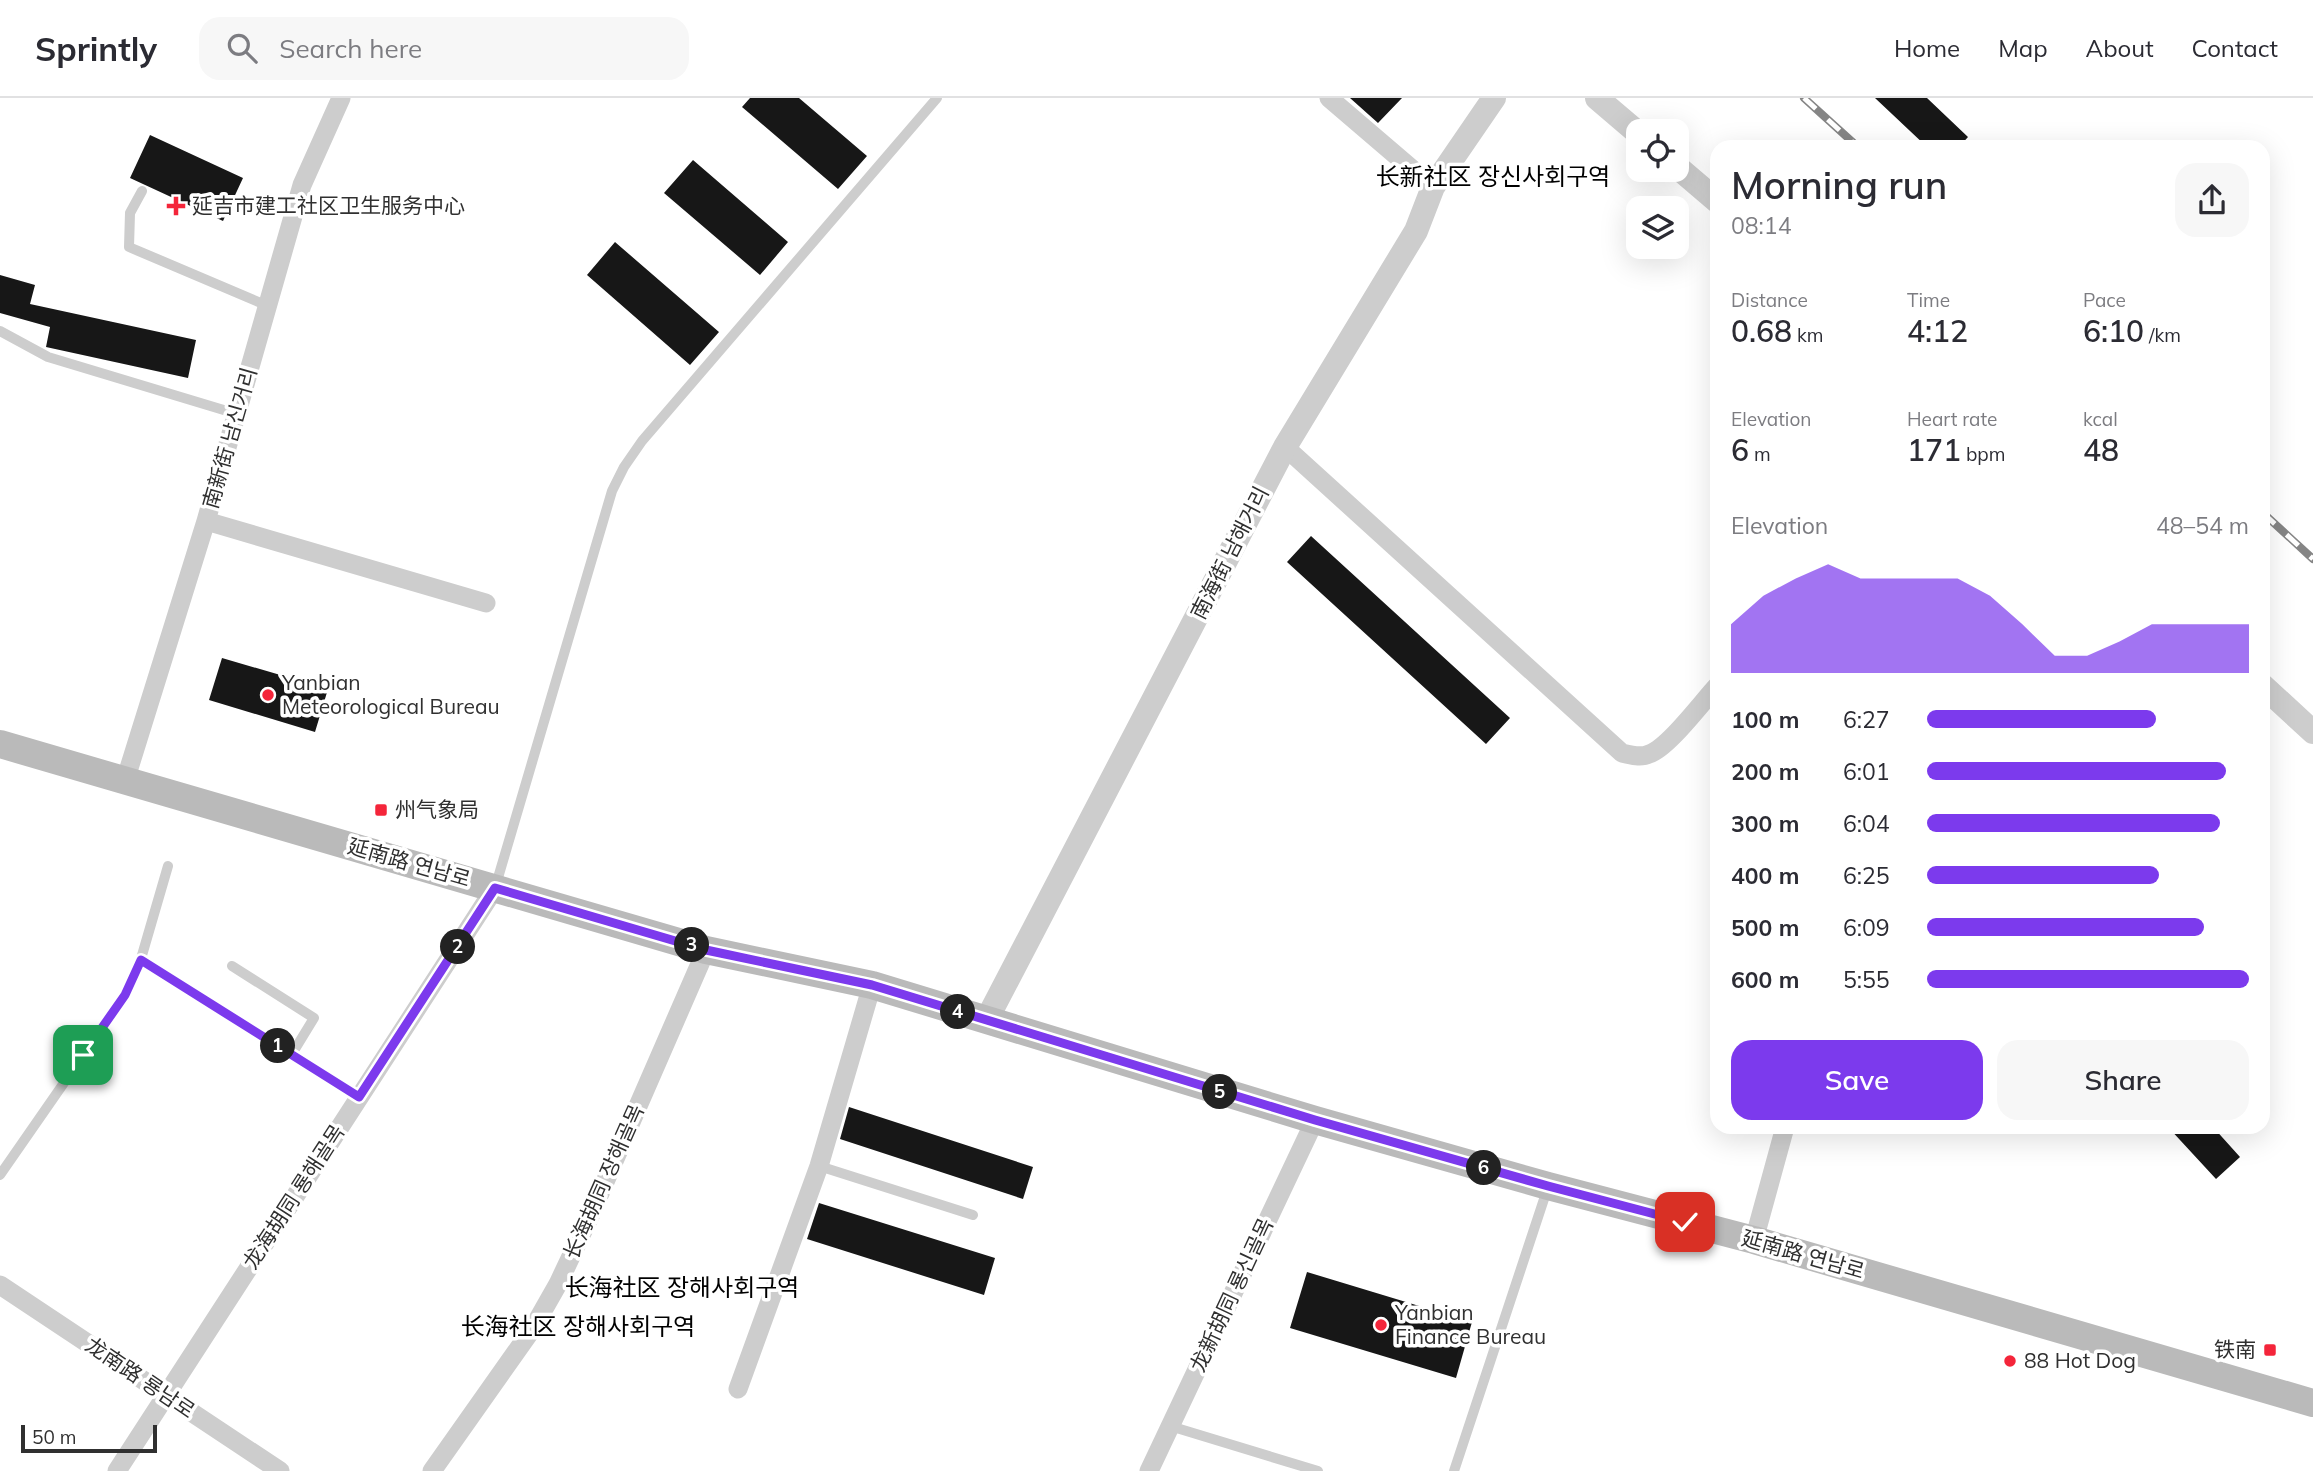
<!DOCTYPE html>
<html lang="en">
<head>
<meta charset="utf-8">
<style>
	body { margin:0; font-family:Mulish,"Noto Sans SC","Noto Sans KR",sans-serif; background:#f7f7f7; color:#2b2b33; height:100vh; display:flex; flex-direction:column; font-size:26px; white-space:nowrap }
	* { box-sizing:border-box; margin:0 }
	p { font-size:23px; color:#7c7c81 }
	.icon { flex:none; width:38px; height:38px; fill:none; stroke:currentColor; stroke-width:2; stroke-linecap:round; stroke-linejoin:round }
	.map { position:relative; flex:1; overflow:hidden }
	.sheet { position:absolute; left:1710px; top:42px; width:560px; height:994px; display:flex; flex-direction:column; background:#fff; border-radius:21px; box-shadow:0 7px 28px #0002 }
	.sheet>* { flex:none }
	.fabs { position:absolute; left:1626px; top:21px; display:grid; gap:14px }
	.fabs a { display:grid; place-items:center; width:63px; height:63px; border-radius:14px; background:#fff; box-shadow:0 7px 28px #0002; font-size:35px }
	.scale { position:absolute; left:21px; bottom:18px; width:136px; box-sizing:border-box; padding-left:7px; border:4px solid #303030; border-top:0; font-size:19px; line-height:24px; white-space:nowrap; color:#303030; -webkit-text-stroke:5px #fff; paint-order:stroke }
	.pin { position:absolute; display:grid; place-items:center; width:60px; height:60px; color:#fff; margin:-30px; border-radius:14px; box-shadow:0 4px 10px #0006 }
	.km { position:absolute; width:35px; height:35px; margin:-18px; border-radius:50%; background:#222; color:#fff; font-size:19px; line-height:35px; text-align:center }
	.round { display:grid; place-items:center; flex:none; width:74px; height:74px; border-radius:21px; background:#f7f7f7 }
	.headline { display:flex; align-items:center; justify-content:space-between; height:119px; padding:0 21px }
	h1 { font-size:38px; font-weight:600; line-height:52px }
	.figures { display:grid; grid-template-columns:repeat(3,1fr); gap:10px; height:119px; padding:7px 21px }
	.figures div { display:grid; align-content:center }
	.figures b { font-size:30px; font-weight:600 }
	.figures small { font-size:19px; font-weight:400 }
	.figures p { font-size:19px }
	.chart { height:196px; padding:14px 21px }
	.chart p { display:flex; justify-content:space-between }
	.chart svg { width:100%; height:126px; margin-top:7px; fill:#7c3aed; opacity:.7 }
	.cta { display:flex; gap:14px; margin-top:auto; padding:14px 21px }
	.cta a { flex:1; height:80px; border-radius:21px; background:#7c3aed; color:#fff; font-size:28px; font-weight:600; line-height:80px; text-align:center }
	.cta a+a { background:#f7f7f7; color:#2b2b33 }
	ul { padding:0 21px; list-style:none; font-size:23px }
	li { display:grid; grid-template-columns:112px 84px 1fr; align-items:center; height:52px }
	li i { height:18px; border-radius:9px; background:#7c3aed }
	header { display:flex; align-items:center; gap:42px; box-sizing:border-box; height:98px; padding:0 35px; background:#fff; border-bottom:2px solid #e1e1e2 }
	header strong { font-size:33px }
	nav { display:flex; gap:38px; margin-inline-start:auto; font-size:24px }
	.search { width:490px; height:63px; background:#f7f7f7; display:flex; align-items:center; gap:18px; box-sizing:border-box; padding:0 24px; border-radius:21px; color:#7c7c81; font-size:26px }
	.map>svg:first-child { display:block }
	.building { fill:#171717 }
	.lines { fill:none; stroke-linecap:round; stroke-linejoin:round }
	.service { stroke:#cdcdcd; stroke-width:10 }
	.minor { stroke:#cdcdcd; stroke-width:19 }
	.tertiary { stroke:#cdcdcd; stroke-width:24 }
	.secondary { stroke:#bababa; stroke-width:28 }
	.rail-casing { stroke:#858585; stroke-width:8 }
	.rail { stroke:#fff; stroke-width:5; stroke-dasharray:16; stroke-linecap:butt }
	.route-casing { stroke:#fff; stroke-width:14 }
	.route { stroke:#7c3aed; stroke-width:9 }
	.poi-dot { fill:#f4253a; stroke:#fff; stroke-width:2.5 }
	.labels { text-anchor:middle; stroke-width:7; stroke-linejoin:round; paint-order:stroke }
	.poi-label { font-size:21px; fill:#303030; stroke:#fff; text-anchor:start }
	.street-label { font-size:21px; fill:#303030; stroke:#fff }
	.quarter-label { font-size:24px; fill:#000; stroke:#fff }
</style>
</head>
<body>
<header>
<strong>Sprintly</strong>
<div class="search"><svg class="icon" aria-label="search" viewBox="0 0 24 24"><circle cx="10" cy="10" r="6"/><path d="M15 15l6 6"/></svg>Search here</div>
<nav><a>Home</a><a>Map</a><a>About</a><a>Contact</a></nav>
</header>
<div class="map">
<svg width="2313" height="1373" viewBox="0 0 2313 1373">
	<rect width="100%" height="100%" fill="#fff"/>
	<path class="building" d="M750 0H799L867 58 838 91 742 9Z
		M1350 0H1402L1378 25Z
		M1875 0H1927L1968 39 1959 49H1927Z
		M150 37 243 80 223 123 130 80Z
		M693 62 788 144 760 177 664 95Z
		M615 144 719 234 690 267 587 177Z
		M0 177 35 187 30 206 196 242 188 280 46 249 50 229 0 215Z
		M1311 438 1510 620 1486 646 1287 464Z
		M222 560 328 591 315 634 209 602Z
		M849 1009 1033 1069 1023 1101 840 1041Z
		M2168 1029H2213L2240 1059 2216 1081Z
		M819 1105 995 1160 984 1197 807 1141Z
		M1307 1174 1472 1224 1456 1280 1290 1230Z"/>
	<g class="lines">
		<path class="service" d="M142 93 130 115 129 149 268 208
			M0 233 48 259 237 316
			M495 790 612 393 624 369 642 343 937 0
			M140 862 359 999
			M232 868 314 920 292 956
			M819 1068 973 1117
			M0 1077 125 897 138 871 168 768
			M1170 1328 1318 1373
			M1454 1373 1548 1089"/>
		<path class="minor" d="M1329 0 1433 89
			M1285 349 1622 655C1630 657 1641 660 1649 656 1668 650 1702 604 1717 588
			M206 423 486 505
			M125 683 206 423 302 87 341 0
			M1754 1142 1785 1029
			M0 1187 280 1373
			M738 1291 819 1068 872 887
			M117 1373 495 790
			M432 1373 533 1230 558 1186 591 1116 706 852
			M1149 1373 1315 1022"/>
		<path class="tertiary" d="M1597 0 1638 35
			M1676 68 1717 103
			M2263 588 2313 634
			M986 923 1285 349 1416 133 1433 89 1494 0"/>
		<path class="secondary" d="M0 646 706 852 872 887 1315 1022 1548 1088 1754 1142 2313 1305"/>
		<defs>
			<path id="rail" d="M1804 0 1858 49
				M2263 415 2313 461"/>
		</defs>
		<use href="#rail" class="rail-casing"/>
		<use href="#rail" class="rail"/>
	</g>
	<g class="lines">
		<defs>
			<path id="route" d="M83 957 125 897 141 862 359 999 495 790 706 852 872 887 1315 1022 1548 1088 1685 1124"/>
		</defs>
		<use href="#route" class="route-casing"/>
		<use href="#route" class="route"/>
	</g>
	<g class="poi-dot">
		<path d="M172.5 97.5h7v7h7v7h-7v7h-7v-7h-7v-7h7z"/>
		<circle cx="268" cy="597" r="7"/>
		<rect x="374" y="705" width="14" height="14" rx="3.5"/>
		<circle cx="1381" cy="1227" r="7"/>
		<rect x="2263" y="1245" width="14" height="14" rx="3.5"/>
		<circle cx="2010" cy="1263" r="7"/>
	</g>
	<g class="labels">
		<g class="poi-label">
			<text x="192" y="115">延吉市建工社区卫生服务中心</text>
			<text x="282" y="592">Yanbian<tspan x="282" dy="24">Meteorological Bureau</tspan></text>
			<text x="395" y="719">州气象局</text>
			<text x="1395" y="1222">Yanbian<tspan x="1395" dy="24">Finance Bureau</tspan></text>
			<text x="2256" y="1259" text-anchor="end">铁南</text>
			<text x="2024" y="1270">88 Hot Dog</text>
		</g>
		<g class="street-label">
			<text transform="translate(230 340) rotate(-74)" y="7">南新街 남신거리</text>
			<text transform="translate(1230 455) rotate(-63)" y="7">南海街 남해거리</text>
			<text transform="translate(409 765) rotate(16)" y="7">延南路 연남로</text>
			<text transform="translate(604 1084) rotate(-66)" y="7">长海胡同 장해골목</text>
			<text transform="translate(294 1099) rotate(-57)" y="7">龙海胡同 룡해골목</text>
			<text transform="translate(1803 1157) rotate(16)" y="7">延南路 연남로</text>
			<text transform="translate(1232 1197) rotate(-65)" y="7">龙新胡同 룡신골목</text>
			<text transform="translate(140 1280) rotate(34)" y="7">龙南路 룡남로</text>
		</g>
		<g class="quarter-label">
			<text x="1493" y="87">长新社区 장신사회구역</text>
			<text x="682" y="1198">长海社区 장해사회구역</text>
			<text x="578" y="1237">长海社区 장해사회구역</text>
		</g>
	</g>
</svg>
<div class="fabs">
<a><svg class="icon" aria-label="locate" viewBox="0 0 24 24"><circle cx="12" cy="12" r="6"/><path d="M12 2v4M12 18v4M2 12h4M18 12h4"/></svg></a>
<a><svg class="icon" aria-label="layers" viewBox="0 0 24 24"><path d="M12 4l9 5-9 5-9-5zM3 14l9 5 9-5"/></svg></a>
</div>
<div class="scale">50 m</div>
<div class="pin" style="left:83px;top:957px;background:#1e9e55"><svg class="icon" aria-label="arrive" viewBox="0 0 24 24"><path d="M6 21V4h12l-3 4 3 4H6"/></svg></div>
<div class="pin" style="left:1685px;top:1124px;background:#d93025"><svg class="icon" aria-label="check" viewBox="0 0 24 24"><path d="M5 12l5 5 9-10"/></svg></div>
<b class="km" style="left:278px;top:948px">1</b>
<b class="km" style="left:458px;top:849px">2</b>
<b class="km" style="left:692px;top:847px">3</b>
<b class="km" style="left:958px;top:914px">4</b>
<b class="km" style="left:1220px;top:994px">5</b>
<b class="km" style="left:1484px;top:1070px">6</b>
<section class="sheet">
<div class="headline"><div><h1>Morning run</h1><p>08:14</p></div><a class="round"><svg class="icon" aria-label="share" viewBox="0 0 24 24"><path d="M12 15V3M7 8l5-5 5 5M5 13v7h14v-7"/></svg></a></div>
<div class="figures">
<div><p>Distance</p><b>0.68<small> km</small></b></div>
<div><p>Time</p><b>4:12</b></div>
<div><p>Pace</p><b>6:10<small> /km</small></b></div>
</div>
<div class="figures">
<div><p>Elevation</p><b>6<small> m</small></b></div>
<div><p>Heart rate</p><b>171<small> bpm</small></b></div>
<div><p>kcal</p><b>48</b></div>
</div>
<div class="chart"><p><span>Elevation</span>48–54 m</p>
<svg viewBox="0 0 160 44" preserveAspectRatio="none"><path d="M0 44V27L10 17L20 11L30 6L40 11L50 11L60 11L70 11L80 17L90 27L100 38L110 38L120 33L130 27L140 27L150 27L160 27V44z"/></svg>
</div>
<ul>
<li><b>100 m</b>6:27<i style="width:71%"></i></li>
<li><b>200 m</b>6:01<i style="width:93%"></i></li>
<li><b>300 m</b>6:04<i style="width:91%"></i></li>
<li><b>400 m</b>6:25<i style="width:72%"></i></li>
<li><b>500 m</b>6:09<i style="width:86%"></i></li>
<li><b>600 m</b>5:55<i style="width:100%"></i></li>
</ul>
<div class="cta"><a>Save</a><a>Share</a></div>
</section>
</div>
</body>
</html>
